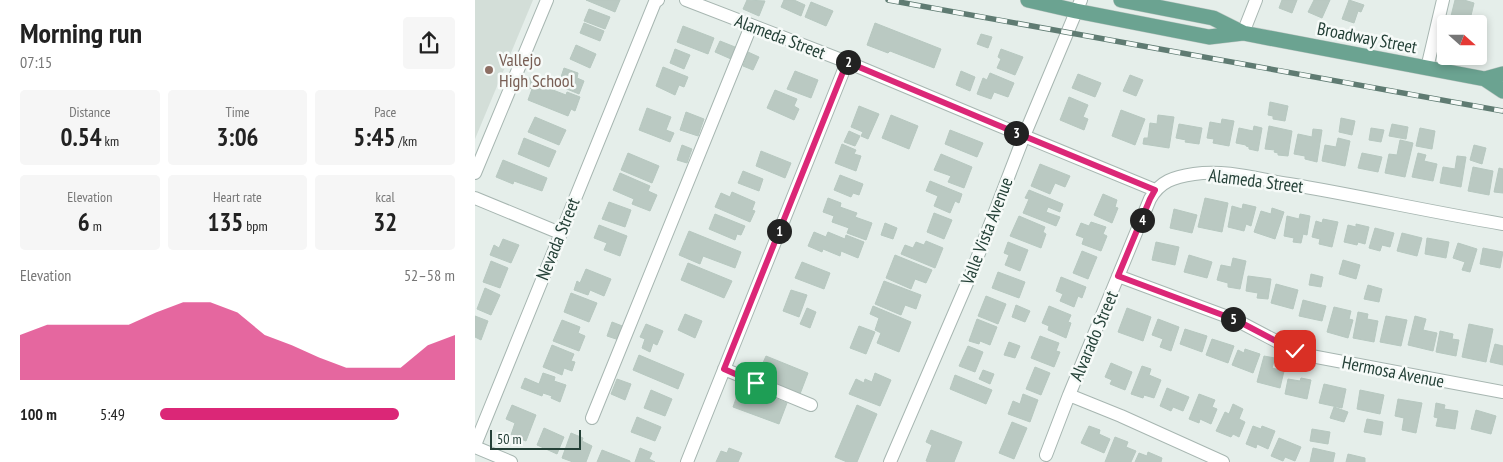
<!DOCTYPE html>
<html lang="en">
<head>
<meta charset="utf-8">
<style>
	body { margin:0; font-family:"PT Sans Narrow",sans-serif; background:#f6f6f6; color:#222; height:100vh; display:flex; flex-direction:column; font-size:19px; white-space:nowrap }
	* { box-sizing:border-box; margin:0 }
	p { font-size:16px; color:#767676 }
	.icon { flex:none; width:28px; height:28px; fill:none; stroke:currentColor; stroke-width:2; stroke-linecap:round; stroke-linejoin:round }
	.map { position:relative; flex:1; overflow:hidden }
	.drawer { display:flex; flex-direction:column; background:#fff; width:475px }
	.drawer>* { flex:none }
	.needle { width:32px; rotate:111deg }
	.controls { position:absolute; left:962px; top:15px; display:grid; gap:10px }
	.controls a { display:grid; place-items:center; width:50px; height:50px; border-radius:5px; background:#fff; box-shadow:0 2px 8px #0003; font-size:25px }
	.scale { position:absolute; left:15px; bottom:12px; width:91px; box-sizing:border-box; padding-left:5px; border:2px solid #244037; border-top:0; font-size:14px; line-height:18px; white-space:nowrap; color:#244037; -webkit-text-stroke:4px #f6faf8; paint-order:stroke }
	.pin { position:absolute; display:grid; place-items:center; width:42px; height:42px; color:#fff; margin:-21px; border-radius:10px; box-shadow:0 2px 8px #0006 }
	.km { position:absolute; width:25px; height:25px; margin:-12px; border-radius:50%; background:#222; color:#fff; font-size:14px; line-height:25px; text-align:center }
	.round { display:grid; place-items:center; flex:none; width:52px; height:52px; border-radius:5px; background:#f6f6f6 }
	.head { display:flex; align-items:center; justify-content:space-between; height:85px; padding:0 20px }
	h1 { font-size:28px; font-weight:700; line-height:38px }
	.metrics { display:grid; grid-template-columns:repeat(3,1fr); gap:8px; height:85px; padding:5px 20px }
	.metrics div { display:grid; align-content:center; border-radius:5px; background:#f6f6f6; text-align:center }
	.metrics b { font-size:25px; font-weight:700 }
	.metrics small { font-size:14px; font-weight:400 }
	.metrics p { font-size:14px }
	.chart { height:140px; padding:10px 20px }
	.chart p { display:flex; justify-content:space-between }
	.chart svg { width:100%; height:90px; margin-top:5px; fill:#db2777; opacity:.7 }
	ul { padding:0 20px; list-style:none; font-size:16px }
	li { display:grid; grid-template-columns:80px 60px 1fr; align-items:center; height:38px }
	li i { height:12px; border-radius:6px; background:#db2777 }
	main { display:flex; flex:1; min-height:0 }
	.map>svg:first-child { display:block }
	.built { fill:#d3ded8 }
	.building { fill:#bac9c2; stroke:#b7c8c0 }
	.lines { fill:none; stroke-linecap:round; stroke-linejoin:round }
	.minor-casing { stroke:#a7b6b1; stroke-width:14 }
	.major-casing { stroke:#c2cac7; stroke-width:16 }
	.minor { stroke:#fff; stroke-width:12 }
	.major { stroke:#6ba391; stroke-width:15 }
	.rail-casing { stroke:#5f7b72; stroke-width:5.5 }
	.rail { stroke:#f6faf8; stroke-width:4; stroke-dasharray:11; stroke-linecap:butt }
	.route-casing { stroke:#fff; stroke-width:10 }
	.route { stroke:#db2777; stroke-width:6 }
	.education-dot { fill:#8d6e63; stroke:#f6faf8; stroke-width:2 }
	.labels { text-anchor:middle; stroke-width:5; stroke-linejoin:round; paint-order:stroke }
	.street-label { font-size:18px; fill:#244037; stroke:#f6faf8 }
	.education-label { font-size:18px; fill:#785e54; stroke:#f6faf8; text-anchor:start }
</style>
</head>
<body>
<main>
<section class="drawer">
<div class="head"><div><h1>Morning run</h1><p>07:15</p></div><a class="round"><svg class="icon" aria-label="share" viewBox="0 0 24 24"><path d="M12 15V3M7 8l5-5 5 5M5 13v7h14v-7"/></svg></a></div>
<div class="metrics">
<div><p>Distance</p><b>0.54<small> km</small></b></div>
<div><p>Time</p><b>3:06</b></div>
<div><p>Pace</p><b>5:45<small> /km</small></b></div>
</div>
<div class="metrics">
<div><p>Elevation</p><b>6<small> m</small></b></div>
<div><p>Heart rate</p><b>135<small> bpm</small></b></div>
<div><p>kcal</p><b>32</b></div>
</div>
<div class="chart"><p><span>Elevation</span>52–58 m</p>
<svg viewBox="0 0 160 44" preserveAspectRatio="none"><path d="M0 44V22L10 17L20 17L30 17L40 17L50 11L60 6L70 6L80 11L90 22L100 27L110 33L120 38L130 38L140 38L150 27L160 22V44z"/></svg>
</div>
<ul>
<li><b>100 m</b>5:49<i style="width:81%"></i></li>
</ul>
</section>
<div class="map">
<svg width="1028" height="462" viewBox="0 0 1028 462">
	<rect width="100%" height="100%" fill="#e5eeea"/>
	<path class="built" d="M0 0H58L0 139Z"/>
	<path class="building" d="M111 0H145L140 12Z
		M272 0 290 1 284 16 268 9Z
		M309 0H319L330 5 326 16 306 7Z
		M807 0H822L817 13 804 8Z
		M839 0H855L847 18 833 12Z
		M874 0 889 5 886 12 883 11 879 23 867 19Z
		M980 0H989L999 3 994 24H974Z
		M336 2 358 11 351 26 330 17Z
		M114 9 135 17 130 29 109 21Z
		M109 23 129 31 125 41 105 33Z
		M400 23 466 49 459 68 415 51 413 53 392 45Z
		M208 26 239 38 233 54 202 42Z
		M506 34 517 37 513 48 502 44Z
		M245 41 260 47 256 59 240 52Z
		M101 45 121 54 115 68 95 59Z
		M200 49 215 55 209 69 195 63Z
		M526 49 548 57 540 75 522 68 526 59 523 57Z
		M273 52 284 57 278 70 268 66Z
		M188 67 213 77 209 87 204 85 200 95 181 86Z
		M89 68 103 73 102 78 109 81 104 94 87 87 90 79 86 77Z
		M320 71 343 80 336 98 312 89Z
		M486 71 500 77 495 91 481 85Z
		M515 73 539 83 533 97 519 92 516 99 502 94 508 78 512 80Z
		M603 74 626 83 620 97 597 88Z
		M655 75 668 80 661 96 648 91Z
		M49 76 71 85 70 87 91 95 92 92 105 97 100 111 96 109 93 116 53 100 57 89 46 84Z
		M300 90 322 99 319 106 324 109 319 120 292 108Z
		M594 97 613 105 608 117 613 119 609 130 585 120Z
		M795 102 813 106 810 121 798 119V116L793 115Z
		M384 106 404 114 393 139 386 136 388 132 376 127Z
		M172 108 196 117 191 130 199 133 195 142 164 130Z
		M646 110 670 119 660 145 637 136Z
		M211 112 229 119 223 136 205 130Z
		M416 115 443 126 434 149 407 138Z
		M683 115 699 117 694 148 668 144 669 138H673L675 123 682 124Z
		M60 117 91 130 84 145 53 132Z
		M866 118 880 121 877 135 864 132Z
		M747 119 759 121 754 146 738 143 739 139 732 138 735 122 746 124Z
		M704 124 727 128 724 144 710 142 711 140 701 138Z
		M917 124 933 127 931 139 914 136Z
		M779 126 787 128 783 151 774 149V147L771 146V145L761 143 764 128 778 131Z
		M794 126 817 131 813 156 803 155V153L799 152 800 150 790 149Z
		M896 128 909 130 906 142 894 140Z
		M945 128 960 131 957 149 941 146Z
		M838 129 847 130 842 162 830 159V156L819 154 823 134 837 137Z
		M475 130 508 143 502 157 470 144Z
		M374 131 385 136 380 146 369 142Z
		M49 138 81 151 74 167 43 154Z
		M863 138 875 141 870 166 847 161 850 145 861 147Z
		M925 140 938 143 930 177 910 173 914 154 922 155Z
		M367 144 381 150 379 154 386 156 381 171 360 163Z
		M207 145 217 149 212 163 202 160Z
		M999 145 1011 148 1007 164 995 160Z
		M286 151 316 163 310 178 281 166Z
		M153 153 184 166 177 183 146 170Z
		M887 153 907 157 903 172 883 168Z
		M943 153 951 155 949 161 962 164 958 181 937 177Z
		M466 154 497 167 489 188 473 182 476 176 459 170Z
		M982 156 991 157 986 187 965 183 968 167 980 169Z
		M28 160 72 178 67 191 39 181 38 184 21 177Z
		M565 164 595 176 590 187 580 183 575 194 556 186Z
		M998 167 1018 171 1014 195 993 191Z
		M1024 168 1028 169V193L1019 192Z
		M268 171 288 179 284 191 263 183Z
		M145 173 175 186 173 191 182 195 175 211 157 204 159 199 138 190Z
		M365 175 388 184 384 195 378 193 376 197 359 190Z
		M455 181 487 194 484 203 480 201 475 213 459 206 463 196 451 191Z
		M554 190 588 204 585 212 573 207 571 212 585 217 581 226 548 213 554 199 550 198Z
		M257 192 280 202 277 210 280 211 275 222 240 207 246 193 255 197Z
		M628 194 642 200 640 207 643 208 637 223 619 215Z
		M353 198 366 203 365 207 382 213 380 217 397 223 391 240 372 233 374 228 357 222 359 216 348 212Z
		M730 198 753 203 747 232 723 227Z
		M134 202 156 210 150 227 127 219Z
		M768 204 781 207 776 226 771 224 769 231 753 227 757 206 767 209Z
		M797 208 809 212 800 239 779 232 786 211 796 214Z
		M699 209 722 215 717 233 695 228Z
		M459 213 477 220 469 239 452 232Z
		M240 214 270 226 266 235 262 234 260 240 234 229Z
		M825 214 835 216 832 235 828 234 826 243 818 242 819 238 809 236 812 216 824 219Z
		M544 216 570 227 568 232 571 234 566 248 535 236Z
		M848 219 863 222 857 247 844 244 845 239 837 237 841 221 847 223Z
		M616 222 631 227 628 234 632 236 626 251 607 244 609 238 601 235 606 223 614 226Z
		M410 223 422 228 418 239 406 235Z
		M881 224 894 227 890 244 883 242 882 245 869 242 873 225 881 227Z
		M124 225 152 236 145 256 129 250 132 243 119 238Z
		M900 228 919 233 915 247 907 245 905 251 894 248Z
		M214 231 266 252 260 268 228 256 225 264 204 255Z
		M339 232 351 237 353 232 370 239 371 235 389 242 383 258 366 251 365 256 348 249 347 252 333 246Z
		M927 233 947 238 942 256 922 251Z
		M952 238 974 242 971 258 950 254Z
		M28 239 44 245 36 263 15 255 19 245 24 248Z
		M451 241 468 248 460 268 426 254 430 245 438 248 441 242 449 245Z
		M533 242 553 250 545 271 530 265 534 255 529 253Z
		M681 242 704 247 700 265 677 260Z
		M983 243 1002 249 995 272 987 270 990 262 978 258Z
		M1008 248 1028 252 1025 268 1005 264Z
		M607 251 622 257 613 279 598 273Z
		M420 255 457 270 451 283 440 279 436 289 411 278Z
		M714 255 737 262 732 278 709 272Z
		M758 258 771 261 765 289 753 287V283L742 280 746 265 756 267Z
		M868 260 885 265 881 279 864 274Z
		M16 261 33 268 25 288 8 282Z
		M327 262 355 273 349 289 320 278Z
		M213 263 257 281 249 298 206 280Z
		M111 269 136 279 129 296 115 290 113 295 99 290 102 281 105 283Z
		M523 272 550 282 544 298 517 288Z
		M836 274 848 277 846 287 834 285Z
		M773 276 796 279 793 299 782 298 783 293 771 291Z
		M586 277 611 287 607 298 603 296 599 307 585 301 588 294 581 291Z
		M409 281 446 295 441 309 430 305 426 315 400 304Z
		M801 284 823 290 818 309 796 303Z
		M893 285 907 289 904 302 889 299Z
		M10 288 25 295 16 315 2 309Z
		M316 290 332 295 324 317 308 311Z
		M96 293 122 303 114 322 89 312Z
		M511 296 531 304 523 324 503 316Z
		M828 300 851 306 847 321 824 316Z
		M541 305 555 311 550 322 537 317Z
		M398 306 436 322 424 352 402 343 406 333 400 330 404 318 395 314Z
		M574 306 596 315 593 322 596 323 591 338 573 330 574 326 567 323Z
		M859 307 876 311 874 319 878 320 873 338 852 332Z
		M332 308 341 312 335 328 325 324Z
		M652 308 676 317 668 341 643 332Z
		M883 312 893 314 892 319 903 321 899 342 878 338Z
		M210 314 227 321 220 338 203 330Z
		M0 316 13 321 6 340 0 337Z
		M911 316 932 320 926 346 905 342Z
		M940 316 951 319 948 330 962 333 958 351 933 345Z
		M502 319 522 327 515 345 505 341 504 344 494 341Z
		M683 319 704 327 696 351 685 347 688 339 677 335Z
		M87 320 105 327 103 333 110 336 104 351 78 341Z
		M137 322 150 327 144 340 132 336Z
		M171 324 188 331 182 345 178 343 175 352 167 348 170 339 165 337Z
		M994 324 1018 329 1011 362 987 357Z
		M384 326 400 332 391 354 375 348Z
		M710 329 732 336 727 352 705 344Z
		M965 331 978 334 977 339 984 340 981 356 961 352Z
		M565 336 584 343 581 351 585 352 579 367 556 358Z
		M737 339 759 346 753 363 731 355Z
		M534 342 545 346 540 358 529 355Z
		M1020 344 1028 346V365L1015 362Z
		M77 345 99 354 96 361 100 362 97 371 89 368 87 375 68 367Z
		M493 346 508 352 500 372 484 366Z
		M770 349 785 354 778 373 757 365 763 350 769 353Z
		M164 355 209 374 203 389 158 370Z
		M291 356 333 373 325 394 279 375 284 363 287 365Z
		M789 356 800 358 797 368 809 371 805 388 782 382Z
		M636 363 657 372 650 390 635 384 637 380 630 377Z
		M667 366 676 369 674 375 686 380 679 398 669 395 668 398 656 394Z
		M560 367 575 373 566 395 551 389Z
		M508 370 519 374 515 384 504 379Z
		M68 373 80 377 79 381 91 385 85 402 76 398 77 396 68 393 67 396 46 388 50 378 64 384Z
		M400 373 416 380 405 406 374 394 381 379 389 383 390 379 397 382Z
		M480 375 517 390 511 404 475 389Z
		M826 378 836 380 832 399 810 394 813 379 825 381Z
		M142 379 156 384 150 400 136 394Z
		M849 384 871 389 867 408 844 403Z
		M266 385 312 403 304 424 258 407Z
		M692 388 714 397 708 411 698 407 696 411 685 406Z
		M176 390 197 399 190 416 169 408Z
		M885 390 909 395 905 414 882 409Z
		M548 394 563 400 555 422 533 414 538 401 545 404Z
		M724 394 740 400 737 407 742 409 736 424 725 419 724 423 714 419Z
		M923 399 947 403 941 433 927 430 929 418 920 416Z
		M961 403 970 405 969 409 983 411 980 429 961 426 963 418 959 417Z
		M758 404 768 409 764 419 770 422 764 437 758 434 756 437 741 431 750 412 754 414Z
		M37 405 61 415 51 441 36 435 40 423 31 419Z
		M382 405 402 414 382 462H372L360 457Z
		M859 407 873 412 869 422 855 418Z
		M1001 410 1021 416 1016 434 996 429Z
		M162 417 186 427 180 441 156 432Z
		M892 419 908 422 906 435 889 432Z
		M537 422 552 428 539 459 524 453Z
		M614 426 625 430 624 434 635 439 629 453 606 443Z
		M778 426 786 429 787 426 800 431 793 449 782 444 781 448 771 444Z
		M69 428 89 437 82 454 62 445Z
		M837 429 855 432 853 444 835 441Z
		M456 430 487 442 479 462H454L451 461 457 445 451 442Z
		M96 433 108 438 107 441 117 446 111 462H98L87 458Z
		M640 437 653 442 651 447 661 451 656 462H630Z
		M804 438 826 447 820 461 810 457 808 461 796 456Z
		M165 448 177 453 174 459 180 462H160Z
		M254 448 267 453 263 462H241L246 451 252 453Z
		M838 448 860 453 858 462H835Z
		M127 450 155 461V462H122Z
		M673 452 687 458 686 462H660L664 453 672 456Z
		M873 454 890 458V462H871Z"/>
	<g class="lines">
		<defs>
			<path id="minor" d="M211 0 372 62 520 124 680 190
				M768 33 781 0
				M952 68 968 0
				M0 173 72 0
				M0 198 85 233
				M643 276 761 320 820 351 831 355 1028 392
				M249 369 336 405
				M594 395 646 416 748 462
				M117 418 276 26
				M0 445 180 2 183 0
				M0 447 36 462
				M571 455 594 395 675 199C685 181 699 177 719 174 750 169 783 179 814 184 885 196 956 212 1028 224
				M212 462 372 62
				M415 462 496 274 549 136 606 0"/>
			<path id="major" d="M553 0 601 11 734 37 768 33
				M646 0 738 18 768 33 1010 79 1028 91
				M1010 79 1028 74"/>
		</defs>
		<use href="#minor" class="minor-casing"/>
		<use href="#major" class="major-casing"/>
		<use href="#minor" class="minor"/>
		<use href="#major" class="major"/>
		<defs>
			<path id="rail" d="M413 0 1028 111"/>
		</defs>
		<use href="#rail" class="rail-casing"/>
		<use href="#rail" class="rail"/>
	</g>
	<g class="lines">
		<defs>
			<path id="route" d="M281 383 249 369 372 62 520 124 680 190 675 199 643 276 761 320 820 351"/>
		</defs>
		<use href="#route" class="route-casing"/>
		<use href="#route" class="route"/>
	</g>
	<circle class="education-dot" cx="14" cy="70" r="5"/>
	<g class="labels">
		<g class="street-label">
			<text transform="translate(305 37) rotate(21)" y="6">Alameda Street</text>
			<text transform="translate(892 38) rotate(11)" y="6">Broadway Street</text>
			<text transform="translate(781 181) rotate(7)" y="6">Alameda Street</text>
			<text transform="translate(512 231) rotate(-69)" y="6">Valle Vista Avenue</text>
			<text transform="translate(83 239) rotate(-68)" y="6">Nevada Street</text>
			<text transform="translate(619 336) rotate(-67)" y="6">Alvarado Street</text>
			<text transform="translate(918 372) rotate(11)" y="6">Hermosa Avenue</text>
		</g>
		<g class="education-label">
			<text x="24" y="66">Vallejo<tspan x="24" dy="21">High School</tspan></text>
		</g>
	</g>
</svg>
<div class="controls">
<a><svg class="needle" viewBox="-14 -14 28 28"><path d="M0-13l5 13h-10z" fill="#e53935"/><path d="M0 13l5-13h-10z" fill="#767676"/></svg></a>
</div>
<div class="scale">50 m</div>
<div class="pin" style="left:281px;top:383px;background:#1e9e55"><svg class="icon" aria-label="arrive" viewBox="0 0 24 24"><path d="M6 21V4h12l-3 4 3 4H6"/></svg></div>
<div class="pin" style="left:820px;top:351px;background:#d93025"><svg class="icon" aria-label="check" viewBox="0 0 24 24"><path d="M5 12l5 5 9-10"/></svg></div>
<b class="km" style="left:304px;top:231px">1</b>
<b class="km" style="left:373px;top:62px">2</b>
<b class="km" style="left:541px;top:133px">3</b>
<b class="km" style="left:667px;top:220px">4</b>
<b class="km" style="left:758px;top:319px">5</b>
</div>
</main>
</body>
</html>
